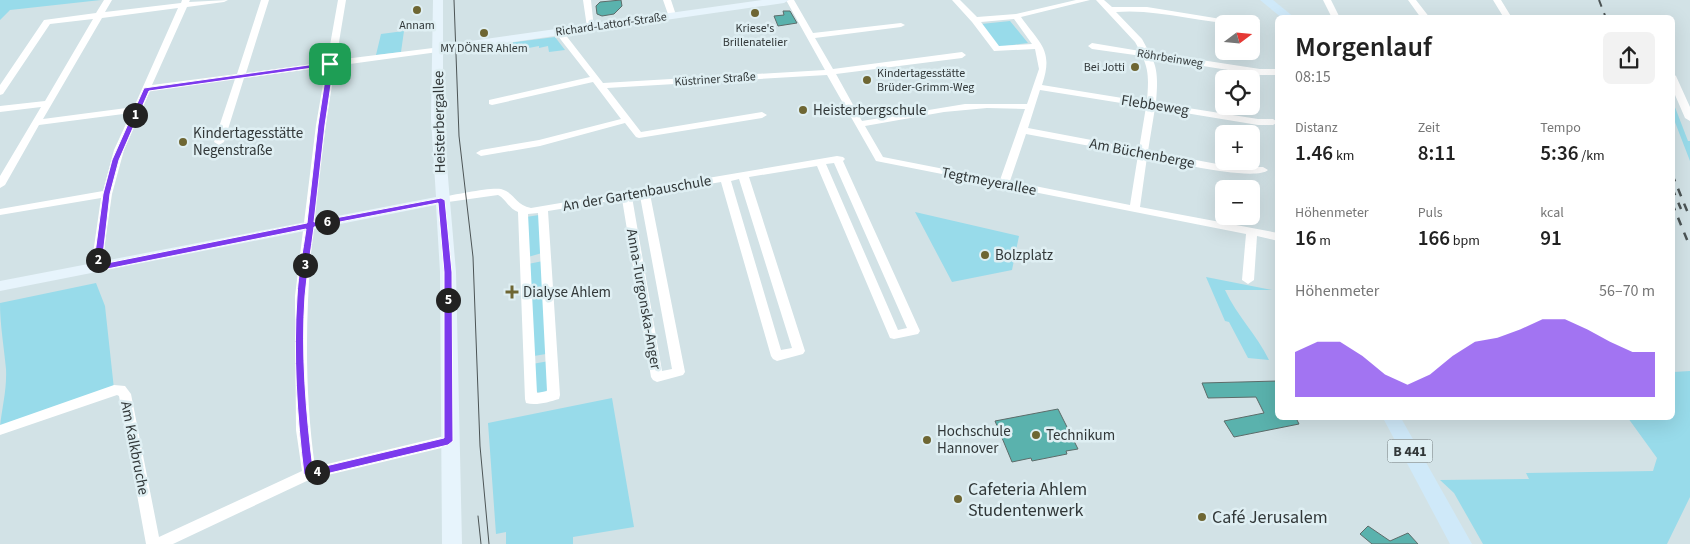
<!DOCTYPE html>
<html lang="de">
<head>
<meta charset="utf-8">
<style>
	body { margin:0; font-family:"Source Sans 3",sans-serif; background:#f2f2f2; color:#222; height:100vh; display:flex; flex-direction:column; font-size:19px; white-space:nowrap }
	* { box-sizing:border-box; margin:0 }
	p { font-size:16px; color:#767676 }
	.icon { flex:none; width:28px; height:28px; fill:none; stroke:currentColor; stroke-width:2; stroke-linecap:round; stroke-linejoin:round }
	.map { position:relative; flex:1; overflow:hidden }
	.side { position:absolute; left:1275px; top:15px; width:400px; height:405px; display:flex; flex-direction:column; background:#fff; border-radius:8px; box-shadow:0 5px 20px #0002 }
	.side>* { flex:none }
	.needle { width:32px; rotate:74deg }
	.controls { position:absolute; left:1215px; top:15px; display:grid; gap:10px }
	.controls a { display:grid; place-items:center; width:45px; height:45px; border-radius:8px; background:#fff; box-shadow:0 5px 20px #0002; font-size:25px }
	.pin { position:absolute; display:grid; place-items:center; width:42px; height:42px; color:#fff; margin:-21px; border-radius:10px; box-shadow:0 2px 8px #0006 }
	.km { position:absolute; width:25px; height:25px; margin:-12px; border-radius:50%; background:#222; color:#fff; font-size:14px; line-height:25px; text-align:center }
	.round { display:grid; place-items:center; flex:none; width:52px; height:52px; border-radius:8px; background:#f2f2f2 }
	.head { display:flex; align-items:center; justify-content:space-between; height:85px; padding:0 20px }
	h1 { font-size:28px; font-weight:600; line-height:38px }
	.figures { display:grid; grid-template-columns:repeat(3,1fr); gap:8px; height:85px; padding:5px 20px }
	.figures div { display:grid; align-content:center }
	.figures b { font-size:21px; font-weight:600 }
	.figures small { font-size:14px; font-weight:400 }
	.figures p { font-size:14px }
	.chart { height:140px; padding:10px 20px }
	.chart p { display:flex; justify-content:space-between }
	.chart svg { width:100%; height:90px; margin-top:5px; fill:#7c3aed; opacity:.7 }
	.map>svg:first-child { display:block }
	.green { fill:#98dbea }
	.building { fill:#5ab2ad; stroke:#5d6c6a }
	.lines { fill:none; stroke-linecap:round; stroke-linejoin:round }
	.street { fill:#fff; fill-rule:evenodd }
	.secondary { fill:#e7f4fc; fill-rule:evenodd }
	.primary { fill:#cfe9f9; fill-rule:evenodd }
	.tram { stroke:#4c5455; stroke-width:1 }
	.rail-far1 { stroke:#4c5455; stroke-width:2; stroke-dasharray:7 7; stroke-linecap:butt }
	.rail { stroke:#4c5455; stroke-width:2.5; stroke-dasharray:8 8; stroke-linecap:butt }
	.route { fill:#7c3aed; stroke:#fff; fill-rule:evenodd }
	.poi-dot { fill:#6e6633; stroke:#dfeff3; stroke-width:2 }
	.labels { text-anchor:middle; stroke-width:5; stroke-linejoin:round; paint-order:stroke }
	.far-street-label { font-size:12px; fill:#323839; stroke:#dfeff3 }
	.far-poi-label { font-size:12px; fill:#323839; stroke:#dfeff3 }
	.shield { fill:#dfeff3; stroke:#666f71; stroke-width:1 }
	.shield-label { font-size:14px; font-weight:bold; fill:#323839 }
	.street-label { font-size:15px; fill:#323839; stroke:#dfeff3 }
	.poi-label { font-size:15px; fill:#323839; stroke:#dfeff3; text-anchor:start }
	.near-poi-label { font-size:18px; fill:#323839; stroke:#dfeff3; text-anchor:start }
</style>
</head>
<body>
<div class="map">
<svg width="1690" height="544" viewBox="0 0 1690 544">
	<rect width="100%" height="100%" fill="#d2e2e6"/>
	<path class="green" d="M0 0H101L10 10 0 20Z
		M1010 21 1028 43 998 47 981 24Z
		M404 31 401 52 376 55 381 34Z
		M555 37 565 50 549 52 548 46 539 48V46L508 52 507 43Z
		M1673 102 1688 141H1690V161L1673 117Z
		M915 212 1019 236 1012 270 952 282Z
		M539 215 542 253 528 257 526 217Z
		M543 261 546 354 534 356 528 264Z
		M1206 277 1272 290H1225C1237 316 1257 335 1269 360L1248 358 1229 322 1225 321Z
		M96 283 105 306 114 389 0 427C2 407 7 390 6 369 4 347 0 325 0 303Z
		M549 361 550 387 545 392 539 393 534 390 532 364Z
		M1690 371V497L1667 544H1483L1454 493 1440 480 1529 479 1526 473 1653 471 1657 458 1628 418H1672L1673 372Z
		M612 398 634 527 573 537V544H506V532L496 534 488 423Z"/>
	<path class="building" d="M621 0 622 6 614 14 602 16 597 14 596 6 600 2Z
		M783 11H790L797 23 778 26 774 16 784 15Z
		M1278 381V418H1296L1299 424 1234 437 1224 421 1264 413 1256 397 1208 398 1202 383Z
		M1058 409 1078 449 1066 451 1067 454 1032 461 1031 458 1012 462 995 421Z
		M1368 526 1390 541 1408 533 1418 544H1372L1360 534Z"/>
	<g class="lines">
		<path class="street" d="M104 0H112L105 12 181 3 182 0H190L189 2 228 0 224 2 187 7 152 85 237 74 261 0H269L246 73 327 62 338 0H346L336 60 441 47 442 49 438 52 335 66C314 198 296 333 315 467L449 435 454 437 456 441 454 445 311 479 173 544H146L119 396 117 395 0 435V425L114 385 125 386 131 394 159 537 302 471 296 430 295 296 316 125 326 67 244 78 224 142 219 145 214 142 235 79 150 91 124 150 112 194 101 271 97 272 91 268 101 198 0 215V209L103 191 114 150 131 113 39 125 5 185 0 188V176L41 107 0 112V106L45 101 93 19 50 24 3 94 0 95V85L44 20 96 13ZM178 8 134 107 43 119 102 18Z
			M583 0H591L594 29 587 27Z
			M663 0H671L676 15 675 17H669Z
			M786 0H794L813 33 901 23 905 25 901 27 815 38 833 69 962 52 966 55 962 58 836 74 862 121 965 104H1027L1039 69 1035 49 994 51 972 22 952 0H960L977 17 1016 14 1076 0H1090L1021 17C1040 44 1054 50 1042 85L1147 102C1148 85 1150 71 1142 56L1092 49 1088 46 1092 43 1140 51 1135 42 1096 0H1104L1112 7H1147L1221 19H1259L1260 21 1256 23C1208 27 1163 8 1116 12L1142 39 1149 52 1260 69H1278V75H1260L1152 58C1159 72 1157 87 1156 103L1258 119H1273L1278 122 1273 125H1258L1155 108 1148 151 1233 167H1263L1268 170C1255 182 1168 161 1147 157L1140 207 1278 233V241L1257 236 1254 280 1248 284 1242 280 1246 234 876 161 827 75 607 88 641 132 762 112 767 115 762 118 639 138 636 137 625 123 540 146 481 156 476 153 481 150 539 140 621 119 593 82 492 105 489 104V100L590 77 554 31 558 29H561L603 83 825 70ZM1014 19 1032 44 999 46 981 22ZM1040 90 1146 107 1139 149 1028 128ZM987 108 1025 109 1000 180 883 157 865 126 944 112ZM1026 134 1138 155 1130 205 1010 181Z
			M1323 0H1331L1340 18H1332Z
			M1408 0H1416L1430 18H1421Z
			M1493 0H1501L1512 18H1504Z
			M1672 73 1676 76 1690 107V121L1685 118 1672 88Z
			M837 156 843 157 845 159 843 161 920 331 918 334 894 339 890 338 817 166 749 177 805 351 803 354 777 361 773 359 771 356 721 182 650 194 685 372 683 375 657 382 653 380 651 377 622 199 548 211 560 395 559 399C549 402 536 406 526 403L525 399 518 212C509 209 506 199 498 195L441 203 436 200 441 197C454 195 490 187 501 189 515 193 514 204 531 208ZM834 163 907 328 898 330 826 164ZM739 179 792 348 781 350 731 181ZM640 196 672 369 662 371 632 197ZM538 213 547 391 537 393 528 214Z"/>
		<path class="secondary" d="M433 0H443V45L762 0H789L784 3 443 52V118L456 272 462 544H442L440 272 436 205 0 291V281L436 197 431 118Z"/>
		<path class="primary" d="M1260 0H1273L1295 18H1282Z
			M1383 418H1401L1472 544H1450Z"/>
		<path class="tram" d="M454 0 459 136 473 257 480 446 489 544
			M478 516 481 544"/>
		<path class="rail-far1" d="M1599 0 1606 18"/>
		<path class="rail" d="M1672 174 1690 218
			M1672 188 1681 209
			M1672 203 1690 247"/>
	</g>
	<path class="route" d="M330 62 334 64 325 125 314 222 441 198 445 200 452 272 453 441 448 445 309 478 304 474C297 416 293 356 297 297 298 274 303 251 306 229L97 271 93 268 103 194 112 160 144 88ZM327 66 318 125 307 223 102 264 110 194 119 160 149 91ZM438 203 444 272V438L313 469C306 414 301 352 305 296 307 273 311 250 314 227Z"/>
	<g class="poi-dot">
		<circle cx="417" cy="10" r="5"/>
		<circle cx="755" cy="13" r="5"/>
		<circle cx="484" cy="33" r="5"/>
		<circle cx="1135" cy="67" r="5"/>
		<circle cx="867" cy="80" r="5"/>
		<circle cx="803" cy="110" r="5"/>
		<circle cx="183" cy="142" r="5"/>
		<circle cx="985" cy="255" r="5"/>
		<path d="M509.5 284.5h5v5h5v5h-5v5h-5v-5h-5v-5h5z"/>
		<circle cx="1036" cy="435" r="5"/>
		<circle cx="927" cy="440" r="5"/>
		<circle cx="958" cy="499" r="5"/>
		<circle cx="1202" cy="517" r="5"/>
	</g>
	<g class="labels">
		<g class="far-street-label">
			<text transform="translate(611 24) rotate(-8)" y="4">Richard-Lattorf-Straße</text>
			<text transform="translate(1170 58) rotate(9)" y="4">Röhrbeinweg</text>
			<text transform="translate(715 79) rotate(-4)" y="4">Küstriner Straße</text>
		</g>
		<g class="far-poi-label">
			<text x="417" y="29">Annam</text>
			<text x="755" y="32">Kriese's<tspan x="755" dy="14">Brillenatelier</tspan></text>
			<text x="484" y="52">MY DÖNER Ahlem</text>
			<text x="1125" y="71" text-anchor="end">Bei Jotti</text>
			<text x="877" y="77" text-anchor="start">Kindertagesstätte<tspan x="877" dy="14">Brüder-Grimm-Weg</tspan></text>
		</g>
		<rect class="shield" x="1387.5" y="439.5" width="45" height="23" rx="4"/>
		<g class="shield-label">
			<text x="1410" y="456">B 441</text>
		</g>
		<g class="street-label">
			<text transform="translate(1155 105) rotate(9)" y="5">Flebbeweg</text>
			<text transform="translate(439 122) rotate(-91)" y="5">Heisterbergallee</text>
			<text transform="translate(1142 153) rotate(11)" y="5">Am Büchenberge</text>
			<text transform="translate(989 181) rotate(11)" y="5">Tegtmeyerallee</text>
			<text transform="translate(637 193) rotate(-10)" y="5">An der Gartenbauschule</text>
			<text transform="translate(644 299) rotate(80)" y="5">Anna-Turgonska-Anger</text>
			<text transform="translate(135 448) rotate(79)" y="5">Am Kalkbruche</text>
		</g>
		<g class="poi-label">
			<text x="813" y="115">Heisterbergschule</text>
			<text x="193" y="138">Kindertagesstätte<tspan x="193" dy="17">Negenstraße</tspan></text>
			<text x="995" y="260">Bolzplatz</text>
			<text x="523" y="297">Dialyse Ahlem</text>
			<text x="937" y="436">Hochschule<tspan x="937" dy="17">Hannover</tspan></text>
			<text x="1046" y="440">Technikum</text>
		</g>
		<g class="near-poi-label">
			<text x="968" y="495">Cafeteria Ahlem<tspan x="968" dy="21">Studentenwerk</tspan></text>
			<text x="1212" y="523">Café Jerusalem</text>
		</g>
	</g>
</svg>
<div class="controls">
<a><svg class="needle" viewBox="-14 -14 28 28"><path d="M0-13l5 13h-10z" fill="#e53935"/><path d="M0 13l5-13h-10z" fill="#767676"/></svg></a>
<a><svg class="icon" aria-label="locate" viewBox="0 0 24 24"><circle cx="12" cy="12" r="6"/><path d="M12 2v4M12 18v4M2 12h4M18 12h4"/></svg></a>
<a>+</a>
<a>−</a>
</div>
<div class="pin" style="left:330px;top:64px;background:#1e9e55"><svg class="icon" aria-label="arrive" viewBox="0 0 24 24"><path d="M6 21V4h12l-3 4 3 4H6"/></svg></div>
<b class="km" style="left:135px;top:115px">1</b>
<b class="km" style="left:98px;top:260px">2</b>
<b class="km" style="left:305px;top:265px">3</b>
<b class="km" style="left:317px;top:472px">4</b>
<b class="km" style="left:448px;top:300px">5</b>
<b class="km" style="left:327px;top:222px">6</b>
<section class="side">
<div class="head"><div><h1>Morgenlauf</h1><p>08:15</p></div><a class="round"><svg class="icon" aria-label="share" viewBox="0 0 24 24"><path d="M12 15V3M7 8l5-5 5 5M5 13v7h14v-7"/></svg></a></div>
<div class="figures">
<div><p>Distanz</p><b>1.46<small> km</small></b></div>
<div><p>Zeit</p><b>8:11</b></div>
<div><p>Tempo</p><b>5:36<small> /km</small></b></div>
</div>
<div class="figures">
<div><p>Höhenmeter</p><b>16<small> m</small></b></div>
<div><p>Puls</p><b>166<small> bpm</small></b></div>
<div><p>kcal</p><b>91</b></div>
</div>
<div class="chart"><p><span>Höhenmeter</span>56–70 m</p>
<svg viewBox="0 0 160 44" preserveAspectRatio="none"><path d="M0 44V22L10 17L20 17L30 24L40 33L50 38L60 33L70 24L80 17L90 15L100 11L110 6L120 6L130 11L140 17L150 22L160 22V44z"/></svg>
</div>
</section>
</div>
</body>
</html>
